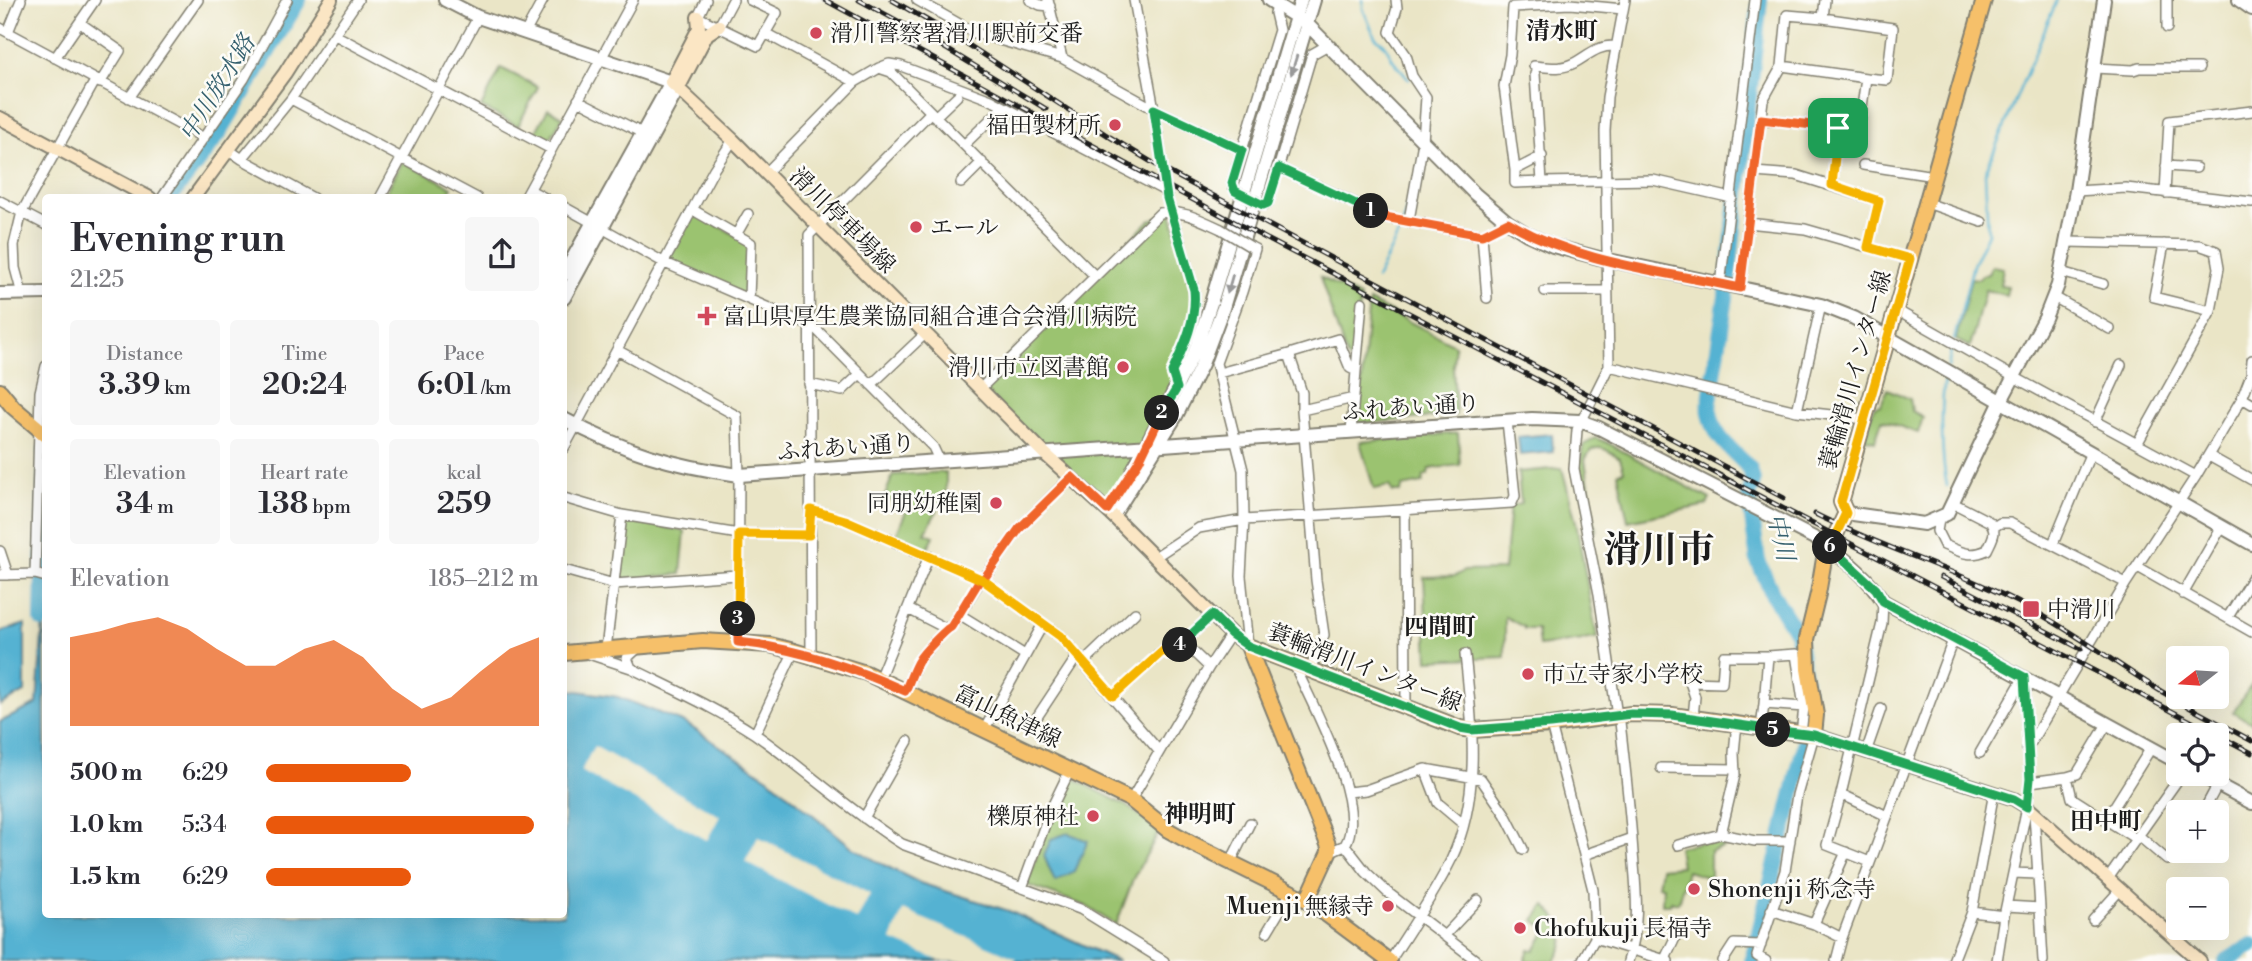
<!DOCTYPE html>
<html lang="en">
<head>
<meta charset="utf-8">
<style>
	body { margin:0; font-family:"Libre Bodoni","Noto Serif JP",serif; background:#f7f7f7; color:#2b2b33; height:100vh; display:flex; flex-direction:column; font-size:26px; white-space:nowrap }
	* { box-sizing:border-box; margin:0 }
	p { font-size:23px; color:#7c7c81 }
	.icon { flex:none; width:38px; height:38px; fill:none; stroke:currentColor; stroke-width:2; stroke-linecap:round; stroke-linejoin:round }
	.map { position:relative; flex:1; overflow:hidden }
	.drawer { position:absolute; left:42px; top:194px; width:525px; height:724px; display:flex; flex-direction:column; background:#fff; border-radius:7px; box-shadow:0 7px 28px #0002 }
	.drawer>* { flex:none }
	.needle { width:46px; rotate:253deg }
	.fabs { position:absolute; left:2166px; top:646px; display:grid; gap:14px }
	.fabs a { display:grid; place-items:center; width:63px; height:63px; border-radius:7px; background:#fff; box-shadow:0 7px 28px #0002; font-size:35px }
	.pin { position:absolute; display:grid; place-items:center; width:60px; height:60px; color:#fff; margin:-30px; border-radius:14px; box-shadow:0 4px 10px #0006 }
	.km { position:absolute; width:35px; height:35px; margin:-18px; border-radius:50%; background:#222; color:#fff; font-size:19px; line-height:35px; text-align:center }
	.round { display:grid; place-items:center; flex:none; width:74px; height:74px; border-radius:7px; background:#f7f7f7 }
	.overview { display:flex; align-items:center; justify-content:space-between; height:119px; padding:0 28px }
	h1 { font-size:38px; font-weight:600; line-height:52px }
	.stats { display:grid; grid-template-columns:repeat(3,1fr); gap:10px; height:119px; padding:7px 28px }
	.stats div { display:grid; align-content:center; border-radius:7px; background:#f7f7f7; text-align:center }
	.stats b { font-size:30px; font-weight:600 }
	.stats small { font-size:19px; font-weight:400 }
	.stats p { font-size:19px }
	.chart { height:196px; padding:14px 28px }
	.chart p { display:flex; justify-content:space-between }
	.chart svg { width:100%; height:126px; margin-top:7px; fill:#ea580c; opacity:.7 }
	ul { padding:0 28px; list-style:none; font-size:23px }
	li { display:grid; grid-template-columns:112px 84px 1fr; align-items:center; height:52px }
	li i { height:18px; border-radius:9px; background:#ea580c }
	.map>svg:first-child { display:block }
	.green { fill:#9bc370; stroke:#5c7046; stroke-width:2 }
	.water { fill:#54b2d2; stroke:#386777; stroke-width:2 }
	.pier { fill:#eae5c6 }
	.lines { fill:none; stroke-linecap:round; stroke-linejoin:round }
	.stream { stroke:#54b2d2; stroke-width:2.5 }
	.river { stroke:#54b2d2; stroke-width:16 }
	.minor-casing { stroke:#838071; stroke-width:12 }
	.tertiary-casing { stroke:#838071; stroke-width:16 }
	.secondary-casing { stroke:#838071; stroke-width:16 }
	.primary-casing { stroke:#838071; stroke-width:18 }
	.minor { stroke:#fff; stroke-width:9 }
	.tertiary { stroke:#fff; stroke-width:12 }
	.secondary { stroke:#fbe6c4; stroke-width:12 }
	.primary { stroke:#f6c06b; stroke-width:14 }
	.rail-casing { stroke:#1c1c1c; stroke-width:5 }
	.rail { stroke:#fdfcf7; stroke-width:2.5; stroke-dasharray:8; stroke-linecap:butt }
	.minor-bridge-casing { stroke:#838071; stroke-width:12; stroke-linecap:butt }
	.minor-bridge { stroke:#fff; stroke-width:9 }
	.oneway { fill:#999 }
	.split-1-casing { stroke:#fff; stroke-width:14 }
	.split-2-casing { stroke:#fff; stroke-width:14 }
	.split-3-casing { stroke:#fff; stroke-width:14 }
	.split-4-casing { stroke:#fff; stroke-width:14 }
	.split-5-casing { stroke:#fff; stroke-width:14 }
	.split-6-casing { stroke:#fff; stroke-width:14 }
	.split-7-casing { stroke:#fff; stroke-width:14 }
	.split-1 { stroke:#f0652b; stroke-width:9 }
	.split-2 { stroke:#22a559; stroke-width:9 }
	.split-3 { stroke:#f0652b; stroke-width:9 }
	.split-4 { stroke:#f5b400; stroke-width:9 }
	.split-5 { stroke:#22a559; stroke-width:9 }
	.split-6 { stroke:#22a559; stroke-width:9 }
	.split-7 { stroke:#f5b400; stroke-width:9 }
	.poi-dot { fill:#d1495b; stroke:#fdfcf7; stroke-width:2.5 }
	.labels { text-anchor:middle; stroke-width:5; stroke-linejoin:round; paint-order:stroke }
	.poi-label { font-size:23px; fill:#1c1c1c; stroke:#fdfcf7; text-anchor:start }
	.street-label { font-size:23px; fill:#1c1c1c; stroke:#fdfcf7 }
	.neighbourhood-label { font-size:24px; font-weight:bold; fill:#1c1c1c; stroke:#fdfcf7 }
	.water-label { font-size:24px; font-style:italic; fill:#35606e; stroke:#fdfcf7 }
	.town-label { font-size:37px; font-weight:bold; fill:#1c1c1c; stroke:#fdfcf7 }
</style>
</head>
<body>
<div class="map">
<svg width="2252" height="961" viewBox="0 0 2252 961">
	<rect width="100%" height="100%" fill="#fdfcf7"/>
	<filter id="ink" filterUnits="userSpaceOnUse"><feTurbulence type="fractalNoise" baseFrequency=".0143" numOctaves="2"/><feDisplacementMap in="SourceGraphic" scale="14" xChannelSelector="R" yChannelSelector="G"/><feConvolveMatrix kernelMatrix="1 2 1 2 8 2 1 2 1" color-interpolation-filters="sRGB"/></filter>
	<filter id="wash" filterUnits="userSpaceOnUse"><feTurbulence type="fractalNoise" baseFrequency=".00686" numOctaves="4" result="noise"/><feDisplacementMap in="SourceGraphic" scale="28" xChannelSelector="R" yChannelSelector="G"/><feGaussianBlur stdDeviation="1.57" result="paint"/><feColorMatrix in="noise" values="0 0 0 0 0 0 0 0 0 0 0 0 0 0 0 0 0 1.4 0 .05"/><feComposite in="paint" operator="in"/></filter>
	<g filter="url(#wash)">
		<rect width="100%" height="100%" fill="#eae5c6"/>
		<path class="green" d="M501 68 538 87 518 126 481 107Z
			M548 109 563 117 549 140 546 141 534 135Z
			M406 163 452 187 446 198H383L401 164Z
			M1171 211 1195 305 1172 372 1177 388 1134 469 1107 510 981 388 1150 220Z
			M692 212 749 242V298L665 263Z
			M1992 266 2003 268 2000 285 2008 286 2006 295 1985 290 1970 347 1956 340 1971 278 1979 279 1982 275 1988 274Z
			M1320 277 1360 297 1355 364 1351 363 1346 355Z
			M1369 301 1455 345 1453 366 1456 415 1358 424Z
			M1887 389 1910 399 1912 411 1923 417 1918 433 1882 420 1875 441 1864 438 1874 407 1881 405Z
			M1458 433 1460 465 1429 469 1428 475 1424 476 1423 483 1402 487 1401 492H1393L1389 486 1374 489 1360 442Z
			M1595 438 1606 442 1710 499 1707 505 1628 521 1618 473 1624 471 1620 458C1606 449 1593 440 1585 460L1596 531 1591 532 1579 468 1583 446Z
			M1562 468 1576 522 1597 638 1539 646 1537 629H1524V627L1505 617V657L1428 660 1424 577 1455 576 1464 571 1504 570 1510 506 1521 504 1518 472Z
			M946 472V494L925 533 934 536 926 552 895 538 907 509 884 498 893 475Z
			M631 521 685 531 681 574 621 580 619 576 625 524Z
			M2252 684V723L2233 712Z
			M1071 777 1125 805 1160 830 1134 877 1116 925 1086 906 1027 885 1053 812Z
			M1723 838 1724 847 1710 851V878L1687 871 1678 903 1671 901 1670 904H1662L1663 886H1658L1661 868 1681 866 1678 847Z
			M1545 905C1565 926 1571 935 1555 961H1525L1529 949 1535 951 1547 929 1534 920Z"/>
		<path class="water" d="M1552 434 1553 452 1520 455 1518 437Z
			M44 609 46 915H564V689L618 697 685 723 771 780 852 847 880 863 920 883 1009 911 1118 961H0V722L37 704Z
			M25 624V692L0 705V632Z
			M1068 833 1088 841 1074 871 1055 882 1044 856 1051 839Z"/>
		<path class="pier" d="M594 746 720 816 707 840 581 771Z
			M758 837 870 894 857 920 745 862Z
			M903 910 1016 958 1015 961H940L891 940Z"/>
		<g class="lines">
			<path class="stream" d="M1363 0V9L1375 37 1385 45 1393 60 1409 79
				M1376 279 1403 225 1407 206
				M1954 340 1973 265 1988 233 1985 173 2057 0
				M1948 367 1952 346
				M1946 374C1940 401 1941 458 1947 486"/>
			<path class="river" d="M170 198 218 135 299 0
				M42 620 46 449
				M1752 961 1803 751 1809 710 1797 634 1773 595 1758 561 1749 496 1753 482 1750 469C1729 445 1714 441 1709 407L1726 297 1760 0
				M2226 961 2252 945"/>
		</g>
	</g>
	<g filter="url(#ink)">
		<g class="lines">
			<defs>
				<path id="minor" d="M706 0 698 17 758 46 777 13 750 0
					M917 0 975 33 1062 58 1154 109 1242 150
					M1030 0 1040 5 1050 6
					M1048 0 1062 58
					M1134 0 1154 109 1167 198 1194 290C1197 319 1184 346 1172 372L1177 386
					M1396 0 1397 8 1390 32 1406 55 1412 76 1426 97 1423 142 1409 220
					M1625 0 1607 97 1605 131 1609 366 1577 430 1574 469 1599 594 1617 716 1620 722C1625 766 1630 809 1633 853 1636 889 1641 926 1628 961
					M2167 0V28
					M1823 18 1825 0
					M80 23 120 51 100 83
					M719 26 733 0
					M0 28 204 138
					M8 32 21 0
					M525 33 543 0
					M765 33 855 82
					M335 35 551 149
					M55 58 95 0
					M1534 66C1548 67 1561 70 1574 63 1589 55 1597 45 1616 46
					M1782 66 1866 78 1859 129 1838 128
					M879 68 889 64 901 66 991 100 1167 192
					M2094 68 2133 70 2139 68H2199
					M1535 74 1542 182 1653 180 1732 198
					M129 98 198 0
					M291 99 477 198
					M578 100 642 133
					M935 117 957 96
					M1761 119 1838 128 1832 185
					M964 145 999 111
					M229 150 242 159 313 198
					M1542 156 1515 170V183L1542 182
					M242 159 291 99 358 0
					M1863 165 1934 176
					M2166 166 2196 168
					M1279 168 1385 217 1482 235 1508 222
					M1515 170 1504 86 1510 55 1513 7 1570 4 1623 9
					M1754 172 1796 175 1879 201 1868 247
					M766 173 855 82 879 68 891 72 1094 275
					M961 183 982 162
					M530 190 545 198
					M1235 191 1232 183 1279 30 1275 13 1277 5
					M2076 191 2126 188 2252 202
					M2165 193 2169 121 2252 111
					M162 198 244 79 287 0
					M380 198 478 17
					M525 198 633 0
					M0 201 46 225
					M1927 203 1982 222
					M1263 205 1268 203 1312 54 1328 45
					M564 207 665 263 815 328 933 447 940 462
					M693 210 751 243 749 298
					M1748 223 1805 229 1910 259
					M736 235 748 214
					M1482 235 1487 298
					M2067 242 2199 245 2216 251 2219 268 2211 311 2137 444
					M2164 244 2154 297 2211 311
					M2061 272 2103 284
					M1720 285 1755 0
					M1740 288 1763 100 1782 66 1787 15 1823 18 1893 28 1887 80 1866 78
					M1545 291H1607
					M22 294 15 268 14 245 22 212 95 81
					M2054 297 2110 329
					M1896 310 2014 377 2196 476
					M617 350 737 416 739 475 738 642
					M1289 354 1338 339 1350 368 1356 371 1351 432
					M1609 366 1797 411 1865 419
					M1356 371 1362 302
					M1219 373 1289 354 1302 393V410
					M809 384 842 391 860 374
					M871 385 926 333
					M981 388 1160 213C1182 209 1201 220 1221 229
					M2242 398 2252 404
					M1797 411 1821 305
					M2095 422 2121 365
					M564 448 714 169 733 140
					M2209 456 2252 480
					M564 498 622 515 739 534 809 535
					M811 510 845 520 983 580 1060 636 1159 751
					M1405 510 1406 708
					M1939 520 1937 531 1944 545C1961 552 1970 558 1987 550 1992 539 1998 532 1990 522L1953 503
					M1994 527 2000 523H2010L2126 583
					M2053 544 2091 452
					M0 551 8 575
					M1155 557 1199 528 1244 520 1512 503 1515 496 1507 421
					M2138 567 2252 632
					M564 570 614 584 737 575
					M35 574 40 392 46 366
					M0 575 35 574 46 577
					M2183 594 2222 526
					M908 609 947 629
					M959 614 1025 655
					M2228 617 2252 578
					M1185 644 1209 667
					M1248 646 1241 576 1244 520 1243 470 1216 363 1242 292 1255 249 1251 247
					M606 649 622 515
					M589 654 631 668 627 658 638 648
					M811 656 809 235 931 112
					M1084 662 1135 613
					M1294 664C1311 703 1369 806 1345 845
					M631 668C673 689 716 708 755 734 805 769 850 811 902 844L1080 909 1164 961
					M1310 670 1324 635 1316 580 1302 410 1354 398
					M879 679 929 556
					M905 691C910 681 913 669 919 660 922 655 945 629 951 627L980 581 983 580 1019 529 1071 477
					M1113 696 1164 650 1170 655 1212 615
					M1764 704 1768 656 1796 654 1804 707
					M1037 717 1078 655
					M1693 717 1695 697 1690 682 1722 683 1724 656H1768
					M1737 723 1734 753 1735 775 1721 834 1755 841H1790
					M1551 725 1593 890 1595 938 1582 961
					M1761 728 1764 704 1804 707 1801 734
					M984 730 1043 624
					M755 734 794 651
					M2027 749 2126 583 2196 476 2242 398 2251 375 2252 360
					M1866 752 1881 709
					M1980 753 2024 677
					M1661 768 1735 769
					M1425 769 1481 779 1505 814 1523 849
					M2067 777 2072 798 2136 839
					M2030 782 2067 777 2077 774 2107 724
					M1348 792 1366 790 1425 769 1438 803 1463 824
					M1841 794 1882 623 1883 601
					M1131 800 1209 667 1231 634
					M2203 812 2218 784
					M2034 813 2040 908
					M864 818 908 741
					M2106 820 2151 748
					M2139 836 2167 860
					M1678 845 1721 834
					M1329 852 1345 845 1366 872 1387 892 1477 961
					M1584 855 1632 838
					M1870 862 1827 845 1841 794 1887 816
					M1230 863 1250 823
					M2013 873 2037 874
					M2107 880 2182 774
					M1022 888 1050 811 1069 772
					M2006 906 2040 908 2043 961
					M1771 910 1814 924
					M1972 912 2004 916
					M2093 920 2120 890
					M1267 932 1291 892
					M1444 936 1478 900
					M1595 938 1668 961
					M1842 938 1814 924 1846 852
					M1390 961C1411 928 1434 895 1451 860 1482 795 1472 723 1465 654
					M1664 961 1675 938
					M1723 961 1734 944 1761 945
					M1766 961 1757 956 1785 871 1797 795 1814 735
					M1836 961 1842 938 1953 640
					M1953 961 1972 912 1994 792
					M1997 961 2004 916 2027 807 2030 779 2024 677"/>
				<path id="tertiary" d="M445 0 478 17 671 82 564 274
					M1269 0 1307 24 1475 194 1508 222 1527 234 1553 246 1599 258 1821 305 1854 318 2252 544
					M2239 0 2252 9
					M0 294 46 293
					M564 298 679 87
					M564 419C623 451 673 466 739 475L1532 419 1580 421 1599 428 1818 540C1842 556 1868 577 1883 601L2179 763
					M1132 472 1194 353 1211 303 1301 0
					M1846 513 1924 524 1947 514 2001 401 2045 318 2058 285 2076 191 2104 0
					M1113 516 1176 416 1202 364 1223 308 1314 0
					M2198 774 2252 803"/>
				<path id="secondary" d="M698 17 699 28 671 82 733 140 1045 454 1113 516 1231 634 1248 646
					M679 87 707 34 719 26
					M0 118 150 198
					M193 198 285 73 331 0
					M1814 735 2014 799 2027 807 2200 961"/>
				<path id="primary" d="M0 391 13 407 46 435
					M1248 646 1460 728 1472 730 1551 725 1631 714 1672 715 1814 735 1816 715 1808 669 1807 639 1818 594 1824 559 1846 513 1841 502 1984 0
					M1248 646 1329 847V852L1307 900
					M564 653 703 641 770 645 794 651 866 673 1131 800 1168 830 1193 844 1307 900 1389 961"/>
			</defs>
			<use href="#minor" class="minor-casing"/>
			<use href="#tertiary" class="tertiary-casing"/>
			<use href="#secondary" class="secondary-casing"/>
			<use href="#primary" class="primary-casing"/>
			<use href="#minor" class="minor"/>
			<use href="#tertiary" class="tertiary"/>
			<use href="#secondary" class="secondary"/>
			<use href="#primary" class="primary"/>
			<defs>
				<path id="rail" d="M825 0 1223 216 2252 753
					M859 0 920 33 1046 109
					M892 0 958 38 1110 137 1163 169 1784 498
					M1815 514C1885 549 1960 571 2029 608 2074 632 2115 663 2159 690 2189 708 2221 724 2252 741
					M1941 577 2081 649"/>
			</defs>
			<use href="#rail" class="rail-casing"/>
			<use href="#rail" class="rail"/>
			<defs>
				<path id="minor-bridge" d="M1235 191 1263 205
					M1221 229 1251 247"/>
			</defs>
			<use href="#minor-bridge" class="minor-bridge-casing"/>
			<use href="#minor-bridge" class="minor-bridge"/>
		</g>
		<defs><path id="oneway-solid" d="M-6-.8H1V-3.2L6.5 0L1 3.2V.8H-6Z" transform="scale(1.75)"/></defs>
		<g class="oneway">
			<use href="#oneway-solid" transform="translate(1294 65) rotate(107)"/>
			<use href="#oneway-solid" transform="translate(1230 284) rotate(106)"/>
		</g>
	</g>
	<g class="lines" filter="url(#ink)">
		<defs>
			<path id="split-1" d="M1371 211 1385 217 1482 235 1508 222C1577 263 1662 271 1740 288L1761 119 1838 128"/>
			<path id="split-2" d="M1162 413 1177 388 1172 372C1184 346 1197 319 1194 290L1167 198 1154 109 1242 150 1232 183 1235 191 1263 205 1268 203 1279 168 1371 211"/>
			<path id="split-3" d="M738 619V642C797 648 852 667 905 691 910 681 913 669 919 660 922 654 946 629 951 627L979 581 983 580 1019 529 1072 477 1107 510 1139 461 1162 413"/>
			<path id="split-4" d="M738 619 739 534 809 535 811 510 845 520 983 580 1060 636 1113 696 1164 650 1170 655 1180 645"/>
			<path id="split-5" d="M1180 645 1212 615 1231 634 1248 646 1460 728 1472 730 1551 724 1631 714 1672 715 1773 730"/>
			<path id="split-6" d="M1773 730 1814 735 2014 799 2027 807 2030 779 2024 677 1883 601 1876 589 1830 547"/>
			<path id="split-7" d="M1830 547 1846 513 1841 502 1910 259 1868 247 1879 201 1832 185 1838 128"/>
		</defs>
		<use href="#split-1" class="split-1-casing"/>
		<use href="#split-2" class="split-2-casing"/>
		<use href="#split-3" class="split-3-casing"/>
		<use href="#split-4" class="split-4-casing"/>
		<use href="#split-5" class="split-5-casing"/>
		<use href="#split-6" class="split-6-casing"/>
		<use href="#split-7" class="split-7-casing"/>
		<use href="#split-1" class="split-1"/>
		<use href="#split-2" class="split-2"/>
		<use href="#split-3" class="split-3"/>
		<use href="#split-4" class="split-4"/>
		<use href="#split-5" class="split-5"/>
		<use href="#split-6" class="split-6"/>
		<use href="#split-7" class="split-7"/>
	</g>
	<g class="poi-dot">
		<circle cx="816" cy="33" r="7"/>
		<circle cx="1115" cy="125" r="7"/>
		<circle cx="916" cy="227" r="7"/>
		<path d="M703.5 305.5h7v7h7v7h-7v7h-7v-7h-7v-7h7z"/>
		<circle cx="1123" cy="367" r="7"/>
		<circle cx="996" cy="503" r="7"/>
		<rect x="2022" y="600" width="18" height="18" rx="3.5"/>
		<circle cx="1528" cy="674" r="7"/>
		<circle cx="1093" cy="816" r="7"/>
		<circle cx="1694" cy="889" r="7"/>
		<circle cx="1388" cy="906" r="7"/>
		<circle cx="1520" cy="928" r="7"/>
	</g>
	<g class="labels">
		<g class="poi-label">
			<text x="830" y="41">滑川警察署滑川駅前交番</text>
			<text x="1101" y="133" text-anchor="end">福田製材所</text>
			<text x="930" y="235">エール</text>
			<text x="723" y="324">富山県厚生農業協同組合連合会滑川病院</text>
			<text x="1109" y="375" text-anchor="end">滑川市立図書館</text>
			<text x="982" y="511" text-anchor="end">同朋幼稚園</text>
			<text x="2047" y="617">中滑川</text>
			<text x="1542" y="682">市立寺家小学校</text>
			<text x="1079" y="824" text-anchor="end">櫟原神社</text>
			<text x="1708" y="897">Shonenji 称念寺</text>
			<text x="1374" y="914" text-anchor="end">Muenji 無縁寺</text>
			<text x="1534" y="936">Chofukuji 長福寺</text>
		</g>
		<g class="street-label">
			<text transform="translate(843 220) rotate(45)" y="8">滑川停車場線</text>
			<text transform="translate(1855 370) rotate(-74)" y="8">蓑輪滑川インター線</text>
			<text transform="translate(1411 407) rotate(-4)" y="8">ふれあい通り</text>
			<text transform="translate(846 447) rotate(-4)" y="8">ふれあい通り</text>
			<text transform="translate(1365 667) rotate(21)" y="8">蓑輪滑川インター線</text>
			<text transform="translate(1008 716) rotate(26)" y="8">富山魚津線</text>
		</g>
		<g class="neighbourhood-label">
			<text x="1562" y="39">清水町</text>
			<text x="1440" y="635">四間町</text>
			<text x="1200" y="822">神明町</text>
			<text x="2106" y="829">田中町</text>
		</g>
		<g class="water-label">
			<text transform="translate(217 88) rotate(-58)" y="8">中川放水路</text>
			<text transform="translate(1781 537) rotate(77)" y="8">中川</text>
		</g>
		<g class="town-label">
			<text x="1659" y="562">滑川市</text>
		</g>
	</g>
</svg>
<div class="fabs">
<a><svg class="needle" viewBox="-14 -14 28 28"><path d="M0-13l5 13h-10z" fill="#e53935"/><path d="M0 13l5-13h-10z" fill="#7c7c81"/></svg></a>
<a><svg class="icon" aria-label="locate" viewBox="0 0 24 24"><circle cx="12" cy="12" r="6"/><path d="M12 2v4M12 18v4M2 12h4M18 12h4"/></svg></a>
<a>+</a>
<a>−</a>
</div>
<div class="pin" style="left:1838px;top:128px;background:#1e9e55"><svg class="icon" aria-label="arrive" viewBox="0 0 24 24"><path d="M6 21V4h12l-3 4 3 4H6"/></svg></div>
<b class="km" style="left:1371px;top:211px">1</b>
<b class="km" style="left:1162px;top:413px">2</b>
<b class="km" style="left:738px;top:619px">3</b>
<b class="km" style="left:1180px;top:645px">4</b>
<b class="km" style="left:1773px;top:730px">5</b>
<b class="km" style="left:1830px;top:547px">6</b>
<section class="drawer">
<div class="overview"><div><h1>Evening run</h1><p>21:25</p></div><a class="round"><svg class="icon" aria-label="share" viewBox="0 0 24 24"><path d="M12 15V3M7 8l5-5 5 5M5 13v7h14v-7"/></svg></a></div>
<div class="stats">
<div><p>Distance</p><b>3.39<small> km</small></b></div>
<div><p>Time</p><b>20:24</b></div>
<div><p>Pace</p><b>6:01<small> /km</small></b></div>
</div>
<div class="stats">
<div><p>Elevation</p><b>34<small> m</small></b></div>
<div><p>Heart rate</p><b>138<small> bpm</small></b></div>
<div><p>kcal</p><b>259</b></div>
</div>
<div class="chart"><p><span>Elevation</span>185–212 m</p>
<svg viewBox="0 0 160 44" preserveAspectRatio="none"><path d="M0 44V13L10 11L20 8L30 6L40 10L50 17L60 23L70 23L80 17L90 14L100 20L110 31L120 38L130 34L140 25L150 17L160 13V44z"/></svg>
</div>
<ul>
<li><b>500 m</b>6:29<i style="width:53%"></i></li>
<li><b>1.0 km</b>5:34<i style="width:98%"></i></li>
<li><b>1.5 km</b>6:29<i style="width:53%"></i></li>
</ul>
</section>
</div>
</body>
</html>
